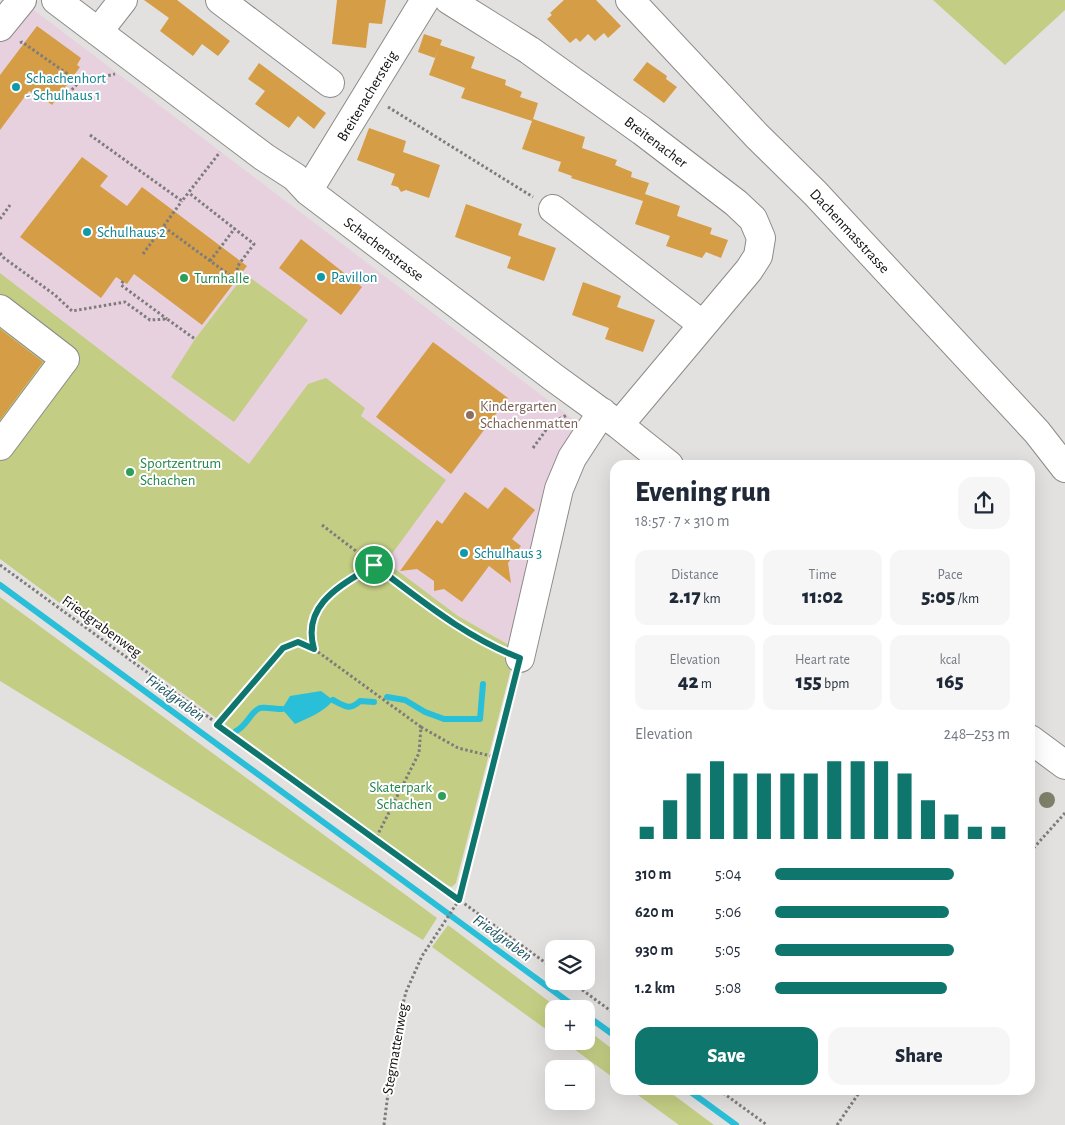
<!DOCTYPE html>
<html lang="en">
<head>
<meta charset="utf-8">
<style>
	body { margin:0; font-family:"Alegreya Sans",sans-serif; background:#f6f6f7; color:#1f2937; height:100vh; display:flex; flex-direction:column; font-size:19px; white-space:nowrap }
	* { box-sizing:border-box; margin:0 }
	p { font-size:16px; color:#747a83 }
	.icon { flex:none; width:28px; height:28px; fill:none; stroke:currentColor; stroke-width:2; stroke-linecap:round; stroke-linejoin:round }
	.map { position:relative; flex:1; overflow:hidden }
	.details { position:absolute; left:610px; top:460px; width:425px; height:635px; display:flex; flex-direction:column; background:#fff; border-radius:15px; box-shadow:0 5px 20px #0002 }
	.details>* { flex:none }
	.tools { position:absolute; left:545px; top:940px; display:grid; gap:10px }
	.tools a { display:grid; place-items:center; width:50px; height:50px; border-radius:10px; background:#fff; box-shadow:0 5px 20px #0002; font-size:25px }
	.pin { position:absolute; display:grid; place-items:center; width:42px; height:42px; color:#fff; margin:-21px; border:2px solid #fff; border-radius:50%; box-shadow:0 1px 5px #0007 }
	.round { display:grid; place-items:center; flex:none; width:52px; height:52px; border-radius:15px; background:#f6f6f7 }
	.headline { display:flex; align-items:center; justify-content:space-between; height:85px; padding:0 25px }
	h1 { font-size:28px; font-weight:800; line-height:38px }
	.stats { display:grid; grid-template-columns:repeat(3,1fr); gap:8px; height:85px; padding:5px 25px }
	.stats div { display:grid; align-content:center; border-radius:12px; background:#f6f6f7; text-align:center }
	.stats b { font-size:21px; font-weight:800 }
	.stats small { font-size:14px; font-weight:400 }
	.stats p { font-size:14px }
	.chart { height:140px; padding:10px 25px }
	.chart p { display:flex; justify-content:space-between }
	.chart svg { width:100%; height:90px; margin-top:5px; stroke:#0f766e; stroke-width:6 }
	.action { display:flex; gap:10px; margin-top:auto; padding:10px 25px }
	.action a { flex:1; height:58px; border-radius:15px; background:#0f766e; color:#fff; font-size:20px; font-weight:800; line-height:58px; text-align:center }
	.action a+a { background:#f6f6f7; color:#1f2937 }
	ul { padding:0 25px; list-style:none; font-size:16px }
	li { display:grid; grid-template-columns:80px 60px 1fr; align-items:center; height:38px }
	li i { height:12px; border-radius:6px; background:#0f766e }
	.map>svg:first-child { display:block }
	.education { fill:#e7d1de }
	.green { fill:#c3cd83 }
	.water { fill:#2abfd9 }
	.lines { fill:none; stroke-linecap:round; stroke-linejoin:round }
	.stream { stroke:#2abfd9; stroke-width:6 }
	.building { fill:#d49d46 }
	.minor-casing { stroke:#8d8b88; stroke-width:30 }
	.path { stroke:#7d7c7a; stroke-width:3; stroke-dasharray:2.5 2.5; stroke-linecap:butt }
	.minor { stroke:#fff; stroke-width:28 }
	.tree { fill:#7f8169 }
	.route-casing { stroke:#fff; stroke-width:10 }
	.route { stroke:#0f766e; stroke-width:6 }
	.culture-dot { fill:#0f9aa8; stroke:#fff; stroke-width:2 }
	.leisure-dot { fill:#2e9e5b; stroke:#fff; stroke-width:2 }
	.education-dot { fill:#8d6e63; stroke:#fff; stroke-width:2 }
	.labels { text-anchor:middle; stroke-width:4; stroke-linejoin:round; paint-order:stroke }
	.culture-label { font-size:15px; fill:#0d838f; stroke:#fff; text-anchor:start }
	.street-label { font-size:15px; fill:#11100f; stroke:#fff }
	.leisure-label { font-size:15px; fill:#27864d; stroke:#fff; text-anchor:start }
	.education-label { font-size:15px; fill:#785e54; stroke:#fff; text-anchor:start }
	.water-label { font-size:16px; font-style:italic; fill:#1b5460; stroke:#fff }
</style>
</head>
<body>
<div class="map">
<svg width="1065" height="1125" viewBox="0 0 1065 1125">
	<rect width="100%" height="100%" fill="#e3e1df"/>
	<path class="education" d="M34 10 578 423 563 465 516 649 458 616 271 481 0 273V40L23 12Z"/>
	<path class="green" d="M933 0H1065V10L1005 65Z
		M0 273 249 464 308 384 326 378 365 408 361 416 446 480 386 562 458 616 516 649 456 883 452 887 447 885 367 829 0 559Z
		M245 274 308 320 234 422 171 377 195 339Z
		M0 597 437 918 423 940 0 681Z
		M448 925 559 1009H554V1035L432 947Z
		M586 1029 615 1051V1079L563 1041H586Z
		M631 1090H667L714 1125H679Z"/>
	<path class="water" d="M321 691 333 700C326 711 308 718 295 724L282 709 290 696Z"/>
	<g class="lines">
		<path class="stream" d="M0 585 578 1009
			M387 697 405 700 425 712 444 719H480L483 684
			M333 700C344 706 350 711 360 701L374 702
			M236 731C247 726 251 711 260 708 266 707 276 709 282 709
			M586 1015 615 1036
			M688 1090 736 1125"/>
	</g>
	<path class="building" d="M144 0H177L230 41 218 56 202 44 193 56 160 31 169 18Z
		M337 0H386L382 24 369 23 366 48 332 44Z
		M564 0H596L621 26 608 38 604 33 595 41 588 34 580 42 576 38 570 43 547 19 552 15 550 13Z
		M37 26 81 58 77 65 80 67 52 105 35 92 34 94 29 91 0 130V75Z
		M424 34 442 40 435 58 418 52Z
		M440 45 475 57 471 68 506 80 505 85 522 92 520 97 538 103 533 119 585 137 582 148 617 160 615 165 632 172 631 177 649 183 645 194 680 206 677 216 712 228 710 234 728 240 721 258 706 252 702 258 666 246 670 236 635 224 643 201 571 178 572 176 558 171 561 162 522 149 532 121 461 98 465 88 429 75Z
		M647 62 667 76 666 79 677 87 664 103 633 80Z
		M259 63 326 113 314 129 298 116 289 128 255 104 265 91 248 79Z
		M369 128 406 141 403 152 440 165 429 198 406 190 401 192 398 187 391 185 395 174 357 160Z
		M82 157 108 176 100 186 127 206 142 187 247 266 202 325 134 274 127 284 116 277 101 298 20 237Z
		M466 204 522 224 518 235 556 248 544 281 507 268 511 257 455 237Z
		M301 239 362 287 341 315 279 268Z
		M583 282 621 296 617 307 655 320 643 352 605 339 609 328 572 315Z
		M0 329 43 362 0 420Z
		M433 342 508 398 451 474 376 417Z
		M505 487 535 510 512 539 521 546 508 563 511 583 489 566 462 602 444 589 434 591V581L417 569 400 571 437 520 442 524 465 492 488 509Z"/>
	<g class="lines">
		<defs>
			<path id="minor" d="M56 0 264 157 295 177 308 191 553 377 619 425 669 465
				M220 0 330 83
				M449 0 529 50 642 131 736 203 753 219 761 238 758 256 749 270 619 425
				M630 0 757 136 815 193 1037 432 1065 468
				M0 27 22 0
				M98 32 123 0
				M308 191 425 0
				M553 209 703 325
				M0 309 65 359 0 446
				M520 658 559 489 572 458 602 412
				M1030 739 1065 765"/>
		</defs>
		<use href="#minor" class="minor-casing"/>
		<path class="path" d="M20 43 22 42 79 82 67 95
			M79 82 115 74
			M388 107 533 197
			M90 135 182 201 220 152
			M0 219 10 205
			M164 227 239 282 237 267 254 244 189 193
			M0 253 4 258 55 295 72 311 125 302 150 320 167 319 195 339
			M143 254 182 201
			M210 261 235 228
			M123 281 121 285 167 319
			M533 448 551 423 567 415
			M322 525 450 623 497 649
			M0 565 554 969
			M314 649C301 604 342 585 374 565
			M217 725 283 648 298 642 314 649 421 727 419 753 375 840
			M421 727 458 748 495 757
			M1030 852 1065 813
			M570 981 615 1014
			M719 1090 767 1125
			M384 1125 396 1031 406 992 422 956 459 900 514 679
			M837 1125 861 1090"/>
		<use href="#minor" class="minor"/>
	</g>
	<circle class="tree" cx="1047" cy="800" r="8"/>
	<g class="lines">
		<defs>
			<path id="route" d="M374 565C421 600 465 637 520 658L459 900 217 725 283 648 298 642 314 649C301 604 342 585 374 565Z"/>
		</defs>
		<use href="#route" class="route-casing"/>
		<use href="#route" class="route"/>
	</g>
	<g class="culture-dot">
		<circle cx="16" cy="87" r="5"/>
		<circle cx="87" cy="232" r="5"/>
		<circle cx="321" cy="277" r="5"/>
		<circle cx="464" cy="553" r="5"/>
	</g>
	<g class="leisure-dot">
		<circle cx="184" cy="278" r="5"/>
		<circle cx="130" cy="472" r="5"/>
		<circle cx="442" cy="796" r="5"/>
	</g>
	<circle class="education-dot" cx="470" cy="415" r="5"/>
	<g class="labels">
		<g class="culture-label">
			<text x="26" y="83">Schachenhort<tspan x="26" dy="17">- Schulhaus 1</tspan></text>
			<text x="97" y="237">Schulhaus 2</text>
			<text x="331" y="282">Pavillon</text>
			<text x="474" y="558">Schulhaus 3</text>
		</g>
		<g class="street-label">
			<text transform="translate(367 96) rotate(-59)" y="5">Breitenachersteig</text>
			<text transform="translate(656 142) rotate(37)" y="5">Breitenacher</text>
			<text transform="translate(850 231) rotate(47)" y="5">Dachenmasstrasse</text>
			<text transform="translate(384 249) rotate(37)" y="5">Schachenstrasse</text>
			<text transform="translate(102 626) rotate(36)" y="5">Friedgrabenweg</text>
			<text transform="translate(395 1049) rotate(-80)" y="5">Stegmattenweg</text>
		</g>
		<g class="leisure-label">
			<text x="194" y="283">Turnhalle</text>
			<text x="140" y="468">Sportzentrum<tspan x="140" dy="17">Schachen</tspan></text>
			<text x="432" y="792" text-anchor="end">Skaterpark<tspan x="432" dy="17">Schachen</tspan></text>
		</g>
		<g class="education-label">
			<text x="480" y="411">Kindergarten<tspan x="480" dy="17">Schachenmatten</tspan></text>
		</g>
		<g class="water-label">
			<text transform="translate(176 697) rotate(36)" y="6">Friedgraben</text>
			<text transform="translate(503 937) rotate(36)" y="6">Friedgraben</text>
		</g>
	</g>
</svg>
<div class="tools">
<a><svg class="icon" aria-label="layers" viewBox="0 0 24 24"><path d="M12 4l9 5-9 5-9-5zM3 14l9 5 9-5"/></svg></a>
<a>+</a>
<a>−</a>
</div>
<div class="pin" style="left:374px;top:565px;background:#1e9e55"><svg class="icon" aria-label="arrive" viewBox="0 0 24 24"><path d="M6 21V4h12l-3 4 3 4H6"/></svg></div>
<section class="details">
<div class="headline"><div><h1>Evening run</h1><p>18:57 · 7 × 310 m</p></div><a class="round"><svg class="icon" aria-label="share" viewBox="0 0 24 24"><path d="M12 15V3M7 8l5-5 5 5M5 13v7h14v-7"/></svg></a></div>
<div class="stats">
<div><p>Distance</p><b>2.17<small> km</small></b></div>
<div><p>Time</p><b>11:02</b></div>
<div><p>Pace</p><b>5:05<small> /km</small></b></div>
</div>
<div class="stats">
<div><p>Elevation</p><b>42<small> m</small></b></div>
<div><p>Heart rate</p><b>155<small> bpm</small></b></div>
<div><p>kcal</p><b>165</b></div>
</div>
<div class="chart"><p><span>Elevation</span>248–253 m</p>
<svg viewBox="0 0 160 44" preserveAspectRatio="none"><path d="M5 44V38M15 44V25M25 44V12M35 44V6M45 44V12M55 44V12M65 44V12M75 44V12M85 44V6M95 44V6M105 44V6M115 44V12M125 44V25M135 44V32M145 44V38M155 44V38"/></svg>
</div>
<ul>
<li><b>310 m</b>5:04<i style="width:76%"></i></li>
<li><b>620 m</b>5:06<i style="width:74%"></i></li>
<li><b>930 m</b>5:05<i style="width:76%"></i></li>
<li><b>1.2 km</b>5:08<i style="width:73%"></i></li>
</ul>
<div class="action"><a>Save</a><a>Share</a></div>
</section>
</div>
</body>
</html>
